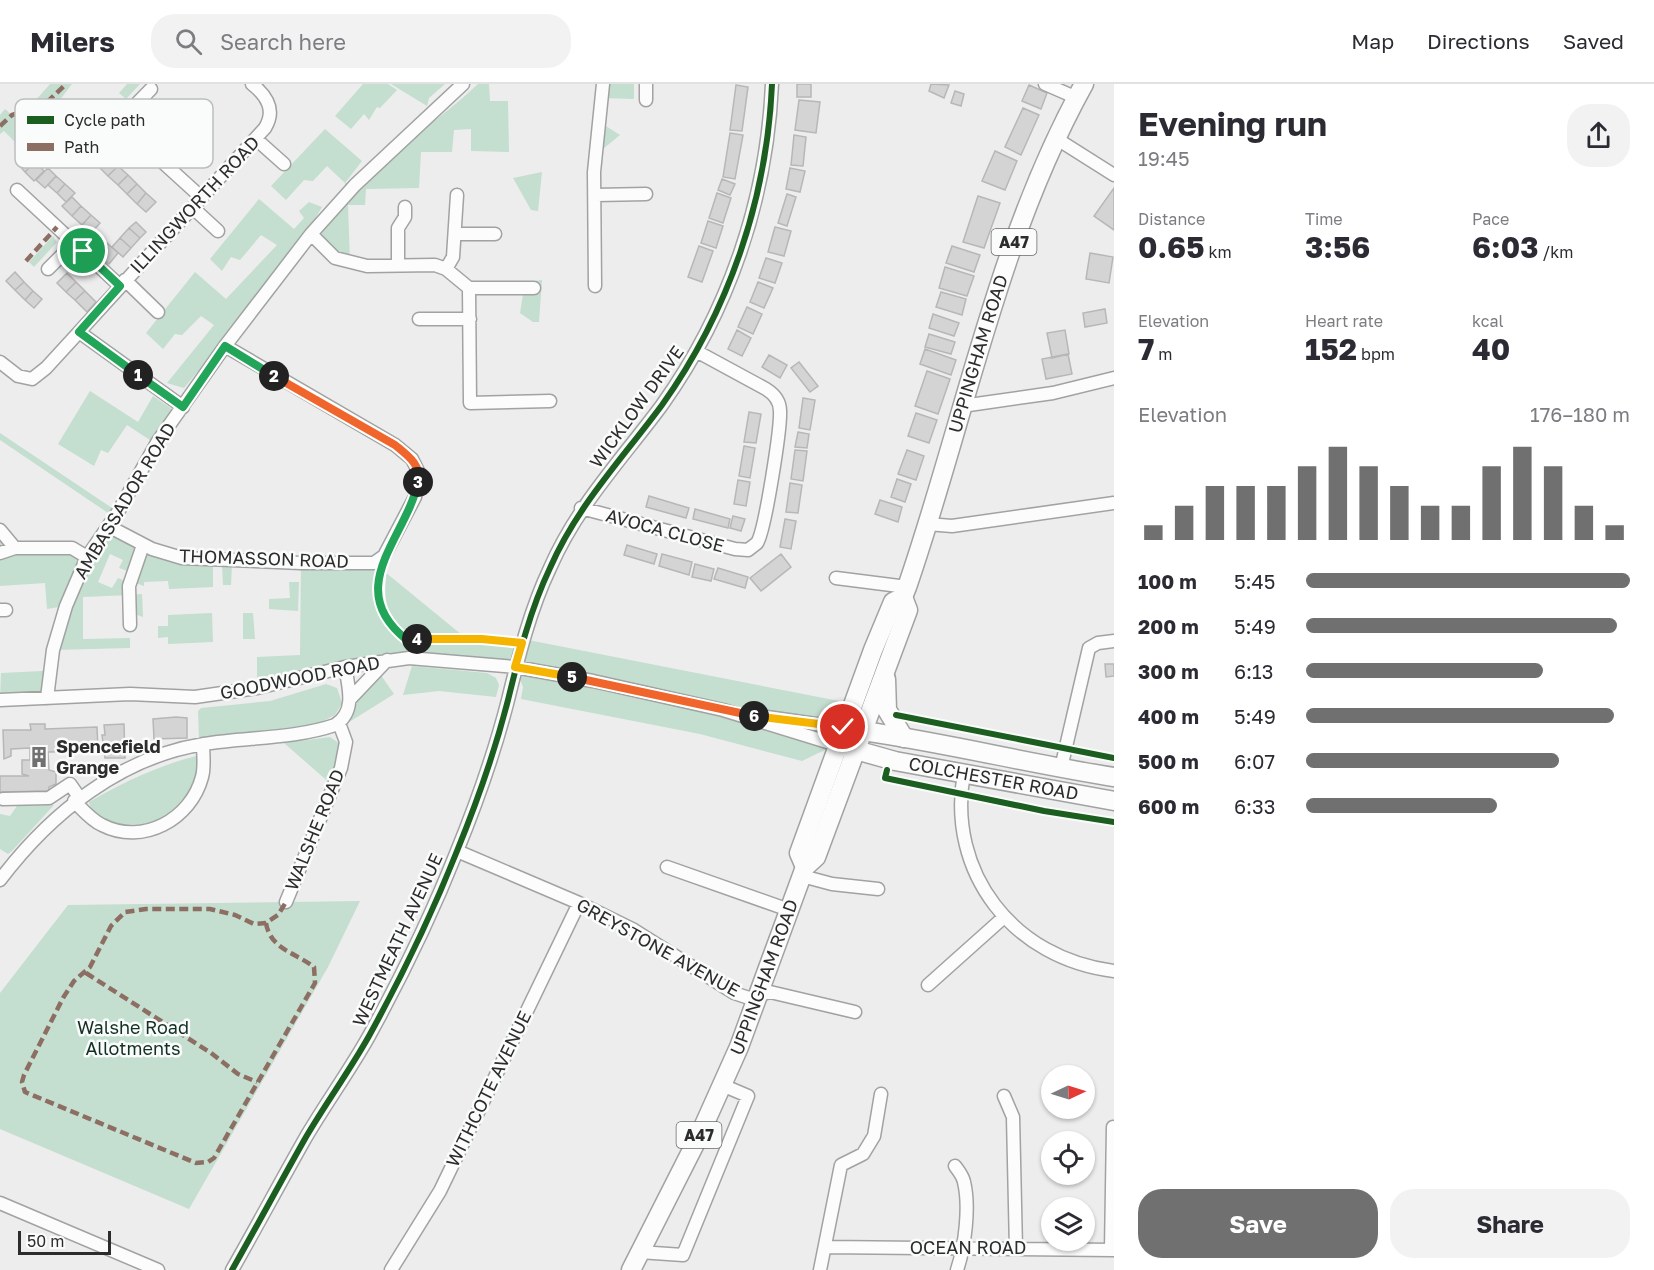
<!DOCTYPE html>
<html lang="en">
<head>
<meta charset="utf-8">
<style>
	body { margin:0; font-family:"Golos Text",sans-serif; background:#f2f2f3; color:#2b2b33; height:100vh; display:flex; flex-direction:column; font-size:22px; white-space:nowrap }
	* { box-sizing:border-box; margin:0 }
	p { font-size:20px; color:#7c7c81 }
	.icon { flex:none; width:33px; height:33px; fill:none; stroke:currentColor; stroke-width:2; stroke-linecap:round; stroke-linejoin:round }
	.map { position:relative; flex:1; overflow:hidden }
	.side { display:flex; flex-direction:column; background:#fff; width:540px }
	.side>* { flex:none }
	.needle { width:39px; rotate:86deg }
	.fabs { position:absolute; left:1041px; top:981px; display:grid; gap:12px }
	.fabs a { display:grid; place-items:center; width:54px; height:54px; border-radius:50%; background:#fff; box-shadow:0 2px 4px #0004; font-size:30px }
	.scale { position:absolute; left:18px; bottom:15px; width:93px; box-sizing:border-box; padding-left:6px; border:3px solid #2c2c2d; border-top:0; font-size:16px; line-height:21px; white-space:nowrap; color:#2c2c2d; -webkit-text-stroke:4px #fafbfb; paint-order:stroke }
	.pin { position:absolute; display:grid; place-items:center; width:51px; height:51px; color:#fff; margin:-26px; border:3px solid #fff; border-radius:50%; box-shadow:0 2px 6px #0007 }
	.km { position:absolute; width:30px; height:30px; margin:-15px; border-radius:50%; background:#222; color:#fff; font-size:16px; line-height:30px; text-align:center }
	.round { display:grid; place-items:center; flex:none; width:63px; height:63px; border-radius:24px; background:#f2f2f3 }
	.head { display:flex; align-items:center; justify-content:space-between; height:102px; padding:0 24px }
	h1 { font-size:33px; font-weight:700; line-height:45px }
	.stats { display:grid; grid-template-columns:repeat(3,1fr); gap:9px; height:102px; padding:6px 24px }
	.stats div { display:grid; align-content:center }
	.stats b { font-size:30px; font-weight:700 }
	.stats small { font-size:16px; font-weight:400 }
	.stats p { font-size:16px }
	.chart { height:168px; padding:12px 24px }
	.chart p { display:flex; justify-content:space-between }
	.chart svg { width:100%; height:108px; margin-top:6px; stroke:#707070; stroke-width:6 }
	.cta { display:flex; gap:12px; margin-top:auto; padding:12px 24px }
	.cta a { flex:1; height:69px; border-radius:24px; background:#707070; color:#fff; font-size:24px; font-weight:700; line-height:69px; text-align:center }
	.cta a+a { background:#f2f2f3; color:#2b2b33 }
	ul { padding:0 24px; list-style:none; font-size:20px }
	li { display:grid; grid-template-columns:96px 72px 1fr; align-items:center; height:45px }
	li i { height:15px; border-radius:8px; background:#707070 }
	header { display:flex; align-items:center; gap:36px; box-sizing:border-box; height:84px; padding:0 30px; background:#fff; border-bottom:2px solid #e1e1e2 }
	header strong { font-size:28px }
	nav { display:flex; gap:33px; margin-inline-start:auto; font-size:21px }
	.search { width:420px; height:54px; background:#f2f2f3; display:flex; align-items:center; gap:15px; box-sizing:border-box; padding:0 21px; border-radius:24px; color:#7c7c81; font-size:22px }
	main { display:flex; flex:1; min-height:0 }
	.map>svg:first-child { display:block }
	.green { fill:#c4ded0 }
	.building { fill:#d5d4d4; stroke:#b7b7b7; stroke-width:1.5 }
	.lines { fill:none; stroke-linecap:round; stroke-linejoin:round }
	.minor-casing { stroke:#a1a2a2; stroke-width:15 }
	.highway-casing { stroke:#a1a2a2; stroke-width:21 }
	.minor { stroke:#fcfcfc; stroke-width:12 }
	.highway { stroke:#fcfcfc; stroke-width:18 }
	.quiet { stroke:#8d6e63; stroke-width:4.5; stroke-dasharray:9 4.5; stroke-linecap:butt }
	.cycleway-casing { stroke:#fafbfb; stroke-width:10 }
	.cycleway { stroke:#1b5e20; stroke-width:6 }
	.split-1-casing { stroke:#fff; stroke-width:12 }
	.split-2-casing { stroke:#fff; stroke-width:12 }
	.split-3-casing { stroke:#fff; stroke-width:12 }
	.split-4-casing { stroke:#fff; stroke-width:12 }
	.split-5-casing { stroke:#fff; stroke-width:12 }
	.split-6-casing { stroke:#fff; stroke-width:12 }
	.split-7-casing { stroke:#fff; stroke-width:12 }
	.split-1 { stroke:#22a559; stroke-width:8 }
	.split-2 { stroke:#22a559; stroke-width:8 }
	.split-3 { stroke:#f0652b; stroke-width:8 }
	.split-4 { stroke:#22a559; stroke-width:8 }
	.split-5 { stroke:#f5b400; stroke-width:8 }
	.split-6 { stroke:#f0652b; stroke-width:8 }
	.split-7 { stroke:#f5b400; stroke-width:8 }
	.labels { text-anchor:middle; stroke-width:5; stroke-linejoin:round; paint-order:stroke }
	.shield { fill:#fafbfb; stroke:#6a6a6b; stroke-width:1.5 }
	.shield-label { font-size:16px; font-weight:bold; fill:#2c2c2d }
	.street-label { font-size:18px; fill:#2c2c2d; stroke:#fafbfb }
	.poi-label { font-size:18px; font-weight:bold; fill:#2c2c2d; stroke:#fafbfb; text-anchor:start }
	.park-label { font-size:18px; fill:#133123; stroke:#fafbfb }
	.key { fill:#fafbfb; stroke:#bcbdbd; stroke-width:1.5 }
	.key-label { font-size:16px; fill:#2c2c2d }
</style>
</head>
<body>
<header>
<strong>Milers</strong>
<div class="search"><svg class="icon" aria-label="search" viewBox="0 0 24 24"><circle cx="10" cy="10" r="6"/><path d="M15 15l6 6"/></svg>Search here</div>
<nav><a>Map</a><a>Directions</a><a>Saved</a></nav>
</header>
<main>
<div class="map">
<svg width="1114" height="1186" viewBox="0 0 1114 1186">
	<rect width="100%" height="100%" fill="#ededed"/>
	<path class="green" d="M50 0H72L49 30 62 44 66 54 59 63 44 68 35 56 21 64 4 47 0 50V31L5 25 12 31 29 17H35Z
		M127 0H140L126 15 119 9Z
		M363 0H388L397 6 380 24 377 23 369 36 364 30 351 45 335 32Z
		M391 0H445L429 14 427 22Z
		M478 0H489L490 17H508L509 68 471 67V45L454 46 452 68H421L419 104 366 105 365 121H348L350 178 311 150 345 112V99L327 82 313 97 304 96 286 116 271 102 325 45 362 77 345 99 355 101C394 64 439 37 478 0Z
		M603 0H634V15L602 14Z
		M601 39 620 51 598 69Z
		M542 88 538 127 531 126 513 94Z
		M259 115 294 145 304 134 299 127 309 118 322 123 291 175 184 304 167 299 214 241 201 232 182 251 175 250 163 265 146 249 195 188 226 215 277 161 261 151 240 176 231 173 222 187 210 175Z
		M53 152 57 158 34 183 29 178Z
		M542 196 539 238H533L520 229 525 198Z
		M90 307 138 338 153 312 178 329 156 360 127 341 108 369 101 366 94 382 58 360Z
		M0 349 118 428 114 433 0 356Z
		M108 442 143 461 213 475V503L169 505 168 497 144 498V502L130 497 133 489 119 484 123 476 110 470 98 498 112 504 118 494C127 497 129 501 129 511L142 510 143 533 129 528V511L83 513V555L130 554V564L53 566 65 522 47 525 45 499 0 502V446L15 464H72L87 473Z
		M301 479H374L462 551 523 555 839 617 835 661 802 677 700 650 521 615 523 603 515 583 412 571 347 576 257 604V573L300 571Z
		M222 480H232L231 501H223Z
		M289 498H299L298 527 269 525V515L290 514Z
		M212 529 213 558 168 560V553L158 554V542H168V531Z
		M243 529H253L255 555H243Z
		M51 581 47 614 0 616 1 589 42 587Z
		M412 582 487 589 496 594 499 601 496 613 439 607 403 611Z
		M378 587 394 610 346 640 361 607Z
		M326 600 337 604 342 619 335 631 315 641 199 656 198 627 201 624 270 617Z
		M330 653 346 664 332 701 284 659Z
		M196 672C200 680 198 686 196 694 190 710 178 726 163 734 144 744 94 745 89 718 124 698 157 682 196 672Z
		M54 721 12 767 8 770 0 765V730L10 732 17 722Z
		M360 817 328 883 189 1125 0 1045V909L68 821Z"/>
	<path class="building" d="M797 0H811V13H797Z
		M931 0 949 1 944 14 929 7Z
		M736 1 748 3 742 47 730 46Z
		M1029 1 1047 9 1041 25 1022 17Z
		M955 7 964 10 961 22 951 19Z
		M799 16 820 18 816 49 795 46Z
		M1023 24 1039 31 1021 71 1005 63Z
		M730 49 743 51 735 95 723 93Z
		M794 51 806 53 803 82 791 81Z
		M995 67 1017 77 1005 106 982 97Z
		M26 70 35 78 25 88 17 79Z
		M109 74 118 82 108 92 100 84Z
		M35 78 44 87 34 97 25 88Z
		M118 82 128 91 118 101 108 92Z
		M48 84 56 92 45 104 36 96Z
		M790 84 805 87 800 108 786 105Z
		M128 91 137 100 127 110 118 101Z
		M56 92 65 100 57 109 48 101Z
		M722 95 735 100 730 111 718 106Z
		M65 100 75 109 66 118 57 109Z
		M137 100 146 109 137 120 127 110Z
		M1114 104V146L1094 132Z
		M146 109 156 118 146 128 137 120Z
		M717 109 731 114 723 139 709 134Z
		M787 110 796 113 787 142 778 139Z
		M978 112 1000 119 984 164 963 158Z
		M72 113 81 122 72 132 62 122Z
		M81 122 91 131 82 141 72 132Z
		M91 131 100 139 91 149 82 141Z
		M708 137 723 142 716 164 701 159Z
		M136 138 146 148 140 154 129 144Z
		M775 143 791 147 784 172 768 168Z
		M129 144 140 154 131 164 120 154Z
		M120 154 131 164 123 173 112 163Z
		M107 159 118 169 109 180 97 170Z
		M699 162 713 167 702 198 688 193Z
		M952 162 980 171 974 188 946 179Z
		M1090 169 1113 173 1109 199 1086 195Z
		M766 174 782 179 775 199 759 194Z
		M945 183 974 192 967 212 939 204Z
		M15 188 24 198 15 206 6 197Z
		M67 189 76 198 66 208 57 199Z
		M24 198 33 207 25 216 15 206Z
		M76 198 85 207 75 216 66 208Z
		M758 198 773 204 764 224 750 218Z
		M33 207 42 215 34 224 25 216Z
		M85 207 96 218 87 228 75 216Z
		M941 208 966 215 962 231 936 223Z
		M747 223 762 230 753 250 738 243Z
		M1105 225 1107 239 1085 243 1083 229Z
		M933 230 959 239 954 252 929 244Z
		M737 246 751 254 742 272 728 265Z
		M1065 246 1069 270 1052 274 1047 249Z
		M929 250 955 258 951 270 925 263Z
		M925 265 956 276 951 291 920 280Z
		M1068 270 1072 290 1046 295 1042 275Z
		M769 271 787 281 780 294 762 283Z
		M799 278 818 302 810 308 791 284Z
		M927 287 950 295 938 330 915 322Z
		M803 314 815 316 810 346 799 344Z
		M749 328 761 330 756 359 744 358Z
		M916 329 937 336 929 359 908 352Z
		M798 348 809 350 807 364 795 363Z
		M744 362 755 364 750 394 739 392Z
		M795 366 807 367 803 397 791 395Z
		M907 366 924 372 916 396 898 390Z
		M897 395 911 400 905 418 891 413Z
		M738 396 750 398 746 422 734 420Z
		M790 399 802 401 798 429 786 428Z
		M649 412 689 424 686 434 646 423Z
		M880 416 902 423 898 438 875 430Z
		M695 425 730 435 728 444 693 435Z
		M733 432 745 435 741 447 730 444Z
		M785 435 796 437 791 465 780 463Z
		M627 461 657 470 654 480 624 471Z
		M662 470 692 478 689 491 659 482Z
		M781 470 791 483 761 507 750 494Z
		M695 480 714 485 711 497 692 493Z
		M718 484 748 493 745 504 714 495Z
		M1105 580H1114V592L1106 593Z
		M176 633 187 634V654L154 655 153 635Z
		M30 640H45V645L97 643 98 667 48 668 49 686 56 688V700L49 703V707L0 708V692H29L22 690V676H30V664L11 665V672L4 675 3 646H31Z
		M124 640 125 674H105L102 651H105L104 641Z"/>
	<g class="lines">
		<defs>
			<path id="minor" d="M1045 0 1077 14
				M646 16V0
				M113 33 202 114
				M119 38 151 5
				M256 55 284 80
				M1057 55 1114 91
				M17 106 120 202
				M596 111 646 110
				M193 124 218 147
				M311 150 335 174 367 182 435 181 446 185 469 204 470 319 550 317
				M455 150H495
				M398 181V144L405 133V123
				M48 185 74 159
				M446 185 453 173 457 111
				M125 196 158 228
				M595 202 594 88 603 0
				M469 204H534
				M419 235H470
				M0 278 18 292 32 295 46 284 79 248
				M962 322 1053 309 1114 294
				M183 323 79 248 265 44C276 26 267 12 252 0
				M581 424 735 465 748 466 757 459C765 447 781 344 780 327 780 317 774 310 766 305L696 267
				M927 440 952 442 1114 419
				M108 442 152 465 182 474 301 479H374L384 472 415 413 420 391 412 375 395 361 225 262
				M0 446 15 464
				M0 469 15 464H72L87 473
				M836 494 907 503
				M0 526H6
				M130 541 129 502 143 461
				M47 614 53 566 66 522 87 473 118 428 158 357 225 262 311 150 355 101 463 0
				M350 615 387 576
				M0 616 130 610 195 613 257 604 345 583 409 574 515 583 593 597 723 626 837 661
				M767 633 851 645
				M1061 684 1089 564 1098 559 1114 557
				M964 689C946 789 1014 875 1114 887
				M3 715 49 714 70 700 79 713
				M74 717C83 726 91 736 102 741 143 762 191 735 202 693 205 683 203 670 203 660
				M457 767 579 819 634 846 734 909 749 914 770 908 855 928
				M667 783 789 826
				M802 792 832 800 878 805
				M0 796C50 730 120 673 204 660 246 653 294 655 335 641 356 628 349 604 345 583
				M286 818 341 684 346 658 339 639
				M928 901 1003 834
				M1004 1012 1013 1033 1016 1165
				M955 1082C958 1086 963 1092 964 1098 970 1123 965 1162 957 1186
				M0 1119 158 1186
				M826 1163 1114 1166
				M1111 1166 1113 1043
				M639 1168 683 1171 748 1012 722 1001
				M232 1186C257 1142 281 1097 306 1053 326 1019 350 986 369 952 402 892 432 830 457 767 477 718 495 667 508 616 519 571 530 526 550 484 577 422 622 375 662 321 729 227 767 115 772 0
				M391 1186 440 1107 579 819
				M820 1186 841 1081 863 1070 874 1052 881 1010"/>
			<g id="highway">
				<path d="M886 595 887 626 904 654"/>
				<path d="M863 647C947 659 1030 680 1114 693"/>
				<path id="s1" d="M845 663 895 677 1114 717"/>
				<path id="s2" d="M805 783 799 769 873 566 893 518 903 513 907 503C965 335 997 157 1084 0"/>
				<path id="s3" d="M631 1186 700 1050 739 963 805 783 816 773 908 526 903 513"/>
			</g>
		</defs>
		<use href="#minor" class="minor-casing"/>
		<use href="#highway" class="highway-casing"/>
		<use href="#minor" class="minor"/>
		<use href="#highway" class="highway"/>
		<path class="quiet" d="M0 42 12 31 44 21 66 0
			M26 177 57 143
			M266 839C270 865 296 869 314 883L315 899 214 1074 208 1078 196 1079 25 1008 22 998 24 991 63 914 74 897 90 883 111 842 125 828 146 825H210L235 831 254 840 266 839 278 831 286 818
			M86 889 211 969 238 990 257 998"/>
		<defs>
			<path id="cycleway" d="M384 472C378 510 375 530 407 556L482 555 522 559
				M896 631 1114 674
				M887 686 885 694 1044 727 1114 738
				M232 1186C257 1142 281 1097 306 1053 326 1019 350 986 369 952 402 892 432 830 457 767 477 718 495 667 508 616 519 571 530 526 550 484 577 422 622 375 662 321 729 227 767 115 772 0"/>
		</defs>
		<use href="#cycleway" class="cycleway-casing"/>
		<use href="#cycleway" class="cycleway"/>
	</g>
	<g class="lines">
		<defs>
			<path id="split-1" d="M83 167 120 202 79 248 138 291"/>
			<path id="split-2" d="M138 291 183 323 225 262 274 292"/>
			<path id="split-3" d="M274 292 395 361C407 371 422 381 418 398"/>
			<path id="split-4" d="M417 555 407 556C341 504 407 453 418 398"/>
			<path id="split-5" d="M417 555H482L522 559 515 583 572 593"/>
			<path id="split-6" d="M572 593 754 632"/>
			<path id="split-7" d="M754 632 843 643"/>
		</defs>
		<use href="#split-1" class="split-1-casing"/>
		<use href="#split-2" class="split-2-casing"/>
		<use href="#split-3" class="split-3-casing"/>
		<use href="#split-4" class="split-4-casing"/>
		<use href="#split-5" class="split-5-casing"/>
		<use href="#split-6" class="split-6-casing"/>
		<use href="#split-7" class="split-7-casing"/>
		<use href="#split-1" class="split-1"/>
		<use href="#split-2" class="split-2"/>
		<use href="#split-3" class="split-3"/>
		<use href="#split-4" class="split-4"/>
		<use href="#split-5" class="split-5"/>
		<use href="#split-6" class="split-6"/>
		<use href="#split-7" class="split-7"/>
	</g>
	<defs>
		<symbol id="building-bare" viewBox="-9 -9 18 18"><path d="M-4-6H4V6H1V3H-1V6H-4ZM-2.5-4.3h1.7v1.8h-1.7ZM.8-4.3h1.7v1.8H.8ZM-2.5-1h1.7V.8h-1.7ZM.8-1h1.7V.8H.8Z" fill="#707070" stroke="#fafbfb" stroke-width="2.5" paint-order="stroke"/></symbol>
	</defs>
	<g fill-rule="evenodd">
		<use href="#building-bare" x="24" y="658" width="30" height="30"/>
	</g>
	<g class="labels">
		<g class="shield">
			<rect x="991.5" y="145" width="45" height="26" rx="4.5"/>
			<rect x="676.5" y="1038" width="45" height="26" rx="4.5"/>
		</g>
		<g class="shield-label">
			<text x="1014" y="164">A47</text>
			<text x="699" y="1057">A47</text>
		</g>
		<g class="street-label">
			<text transform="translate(195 121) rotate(-47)" y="6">ILLINGWORTH ROAD</text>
			<text dy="6" stroke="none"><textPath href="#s2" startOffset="549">UPPINGHAM ROAD</textPath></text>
			<text transform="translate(637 323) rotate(-54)" y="6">WICKLOW DRIVE</text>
			<text transform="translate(125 417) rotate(-59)" y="6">AMBASSADOR ROAD</text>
			<text transform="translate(665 447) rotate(15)" y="6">AVOCA CLOSE</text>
			<text transform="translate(264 475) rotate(2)" y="6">THOMASSON ROAD</text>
			<text transform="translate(300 594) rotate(-11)" y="6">GOODWOOD ROAD</text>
			<text dy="6" stroke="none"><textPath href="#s1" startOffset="152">COLCHESTER ROAD</textPath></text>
			<text transform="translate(315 746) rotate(-68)" y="6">WALSHE ROAD</text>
			<text transform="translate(398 856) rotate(-65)" y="6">WESTMEATH AVENUE</text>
			<text transform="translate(658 864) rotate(29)" y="6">GREYSTONE AVENUE</text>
			<text dy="6" stroke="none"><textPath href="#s3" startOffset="322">UPPINGHAM ROAD</textPath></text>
			<text transform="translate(489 1005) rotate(-64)" y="6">WITHCOTE AVENUE</text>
			<text x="968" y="1170">OCEAN ROAD</text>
		</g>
		<g class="poi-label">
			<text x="56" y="669">Spencefield<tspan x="56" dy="21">Grange</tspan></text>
		</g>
		<g class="park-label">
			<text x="133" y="950">Walshe Road<tspan x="133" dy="21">Allotments</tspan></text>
		</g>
	</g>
	<rect x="15" y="15" width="198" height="69" rx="9" class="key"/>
	<rect x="27" y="32" width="27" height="8" fill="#1b5e20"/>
	<rect x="27" y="59" width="27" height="8" fill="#8d6e63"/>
	<g class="key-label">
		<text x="64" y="42">Cycle path</text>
		<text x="64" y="69">Path</text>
	</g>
</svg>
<div class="fabs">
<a><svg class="needle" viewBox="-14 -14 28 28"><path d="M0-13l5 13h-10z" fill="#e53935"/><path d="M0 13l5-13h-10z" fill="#7c7c81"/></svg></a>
<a><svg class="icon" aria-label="locate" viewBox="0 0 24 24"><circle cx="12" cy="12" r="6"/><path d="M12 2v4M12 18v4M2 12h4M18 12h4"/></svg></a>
<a><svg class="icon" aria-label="layers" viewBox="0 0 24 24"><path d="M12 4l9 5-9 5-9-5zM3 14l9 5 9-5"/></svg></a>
</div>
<div class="scale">50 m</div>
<div class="pin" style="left:83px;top:167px;background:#1e9e55"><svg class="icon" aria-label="arrive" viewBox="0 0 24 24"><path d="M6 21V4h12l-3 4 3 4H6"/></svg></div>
<div class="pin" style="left:843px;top:643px;background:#d93025"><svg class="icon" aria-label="check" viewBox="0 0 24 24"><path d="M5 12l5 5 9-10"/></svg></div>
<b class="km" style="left:138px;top:291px">1</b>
<b class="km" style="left:274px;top:292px">2</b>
<b class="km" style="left:418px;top:398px">3</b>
<b class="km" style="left:417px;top:555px">4</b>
<b class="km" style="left:572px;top:593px">5</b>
<b class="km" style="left:754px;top:632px">6</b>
</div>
<section class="side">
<div class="head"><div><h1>Evening run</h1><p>19:45</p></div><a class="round"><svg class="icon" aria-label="share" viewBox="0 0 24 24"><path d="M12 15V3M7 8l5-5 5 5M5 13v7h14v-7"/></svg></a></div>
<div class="stats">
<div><p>Distance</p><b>0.65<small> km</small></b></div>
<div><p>Time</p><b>3:56</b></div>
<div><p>Pace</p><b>6:03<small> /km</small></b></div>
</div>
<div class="stats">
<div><p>Elevation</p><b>7<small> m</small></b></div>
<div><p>Heart rate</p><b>152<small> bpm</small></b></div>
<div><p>kcal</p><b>40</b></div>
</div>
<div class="chart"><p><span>Elevation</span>176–180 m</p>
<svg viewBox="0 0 160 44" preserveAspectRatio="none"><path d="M5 44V38M15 44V30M25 44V22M35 44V22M45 44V22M55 44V14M65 44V6M75 44V14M85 44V22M95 44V30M105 44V30M115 44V14M125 44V6M135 44V14M145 44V30M155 44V38"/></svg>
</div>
<ul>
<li><b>100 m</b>5:45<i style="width:100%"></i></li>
<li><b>200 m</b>5:49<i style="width:96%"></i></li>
<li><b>300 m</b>6:13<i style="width:73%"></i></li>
<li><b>400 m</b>5:49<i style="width:95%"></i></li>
<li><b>500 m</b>6:07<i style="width:78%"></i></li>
<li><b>600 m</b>6:33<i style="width:59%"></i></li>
</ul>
<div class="cta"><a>Save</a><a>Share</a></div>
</section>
</main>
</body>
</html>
